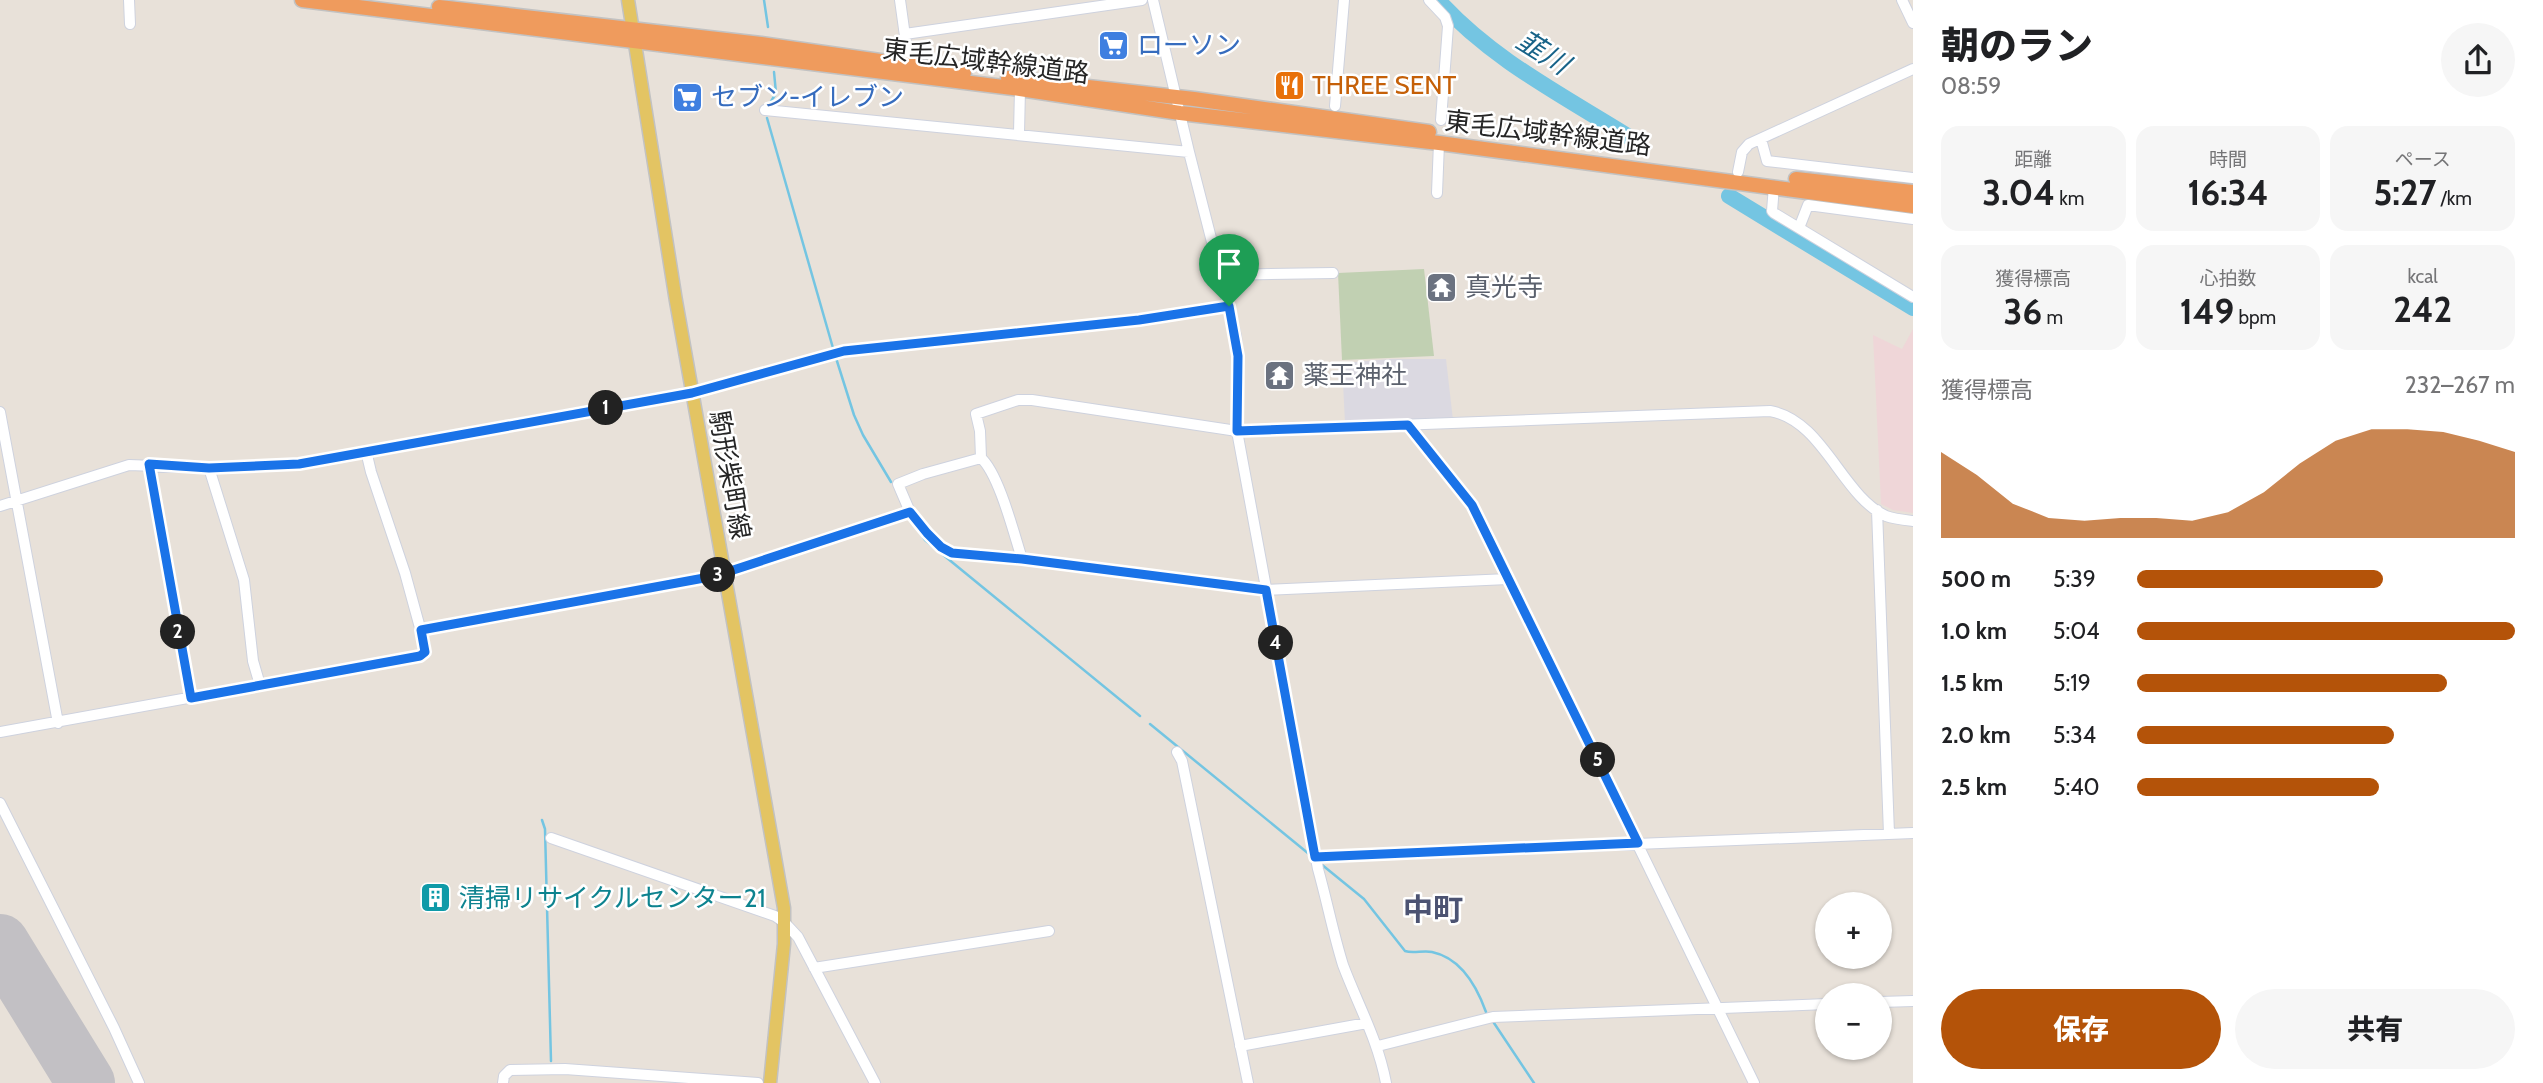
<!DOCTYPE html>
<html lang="ja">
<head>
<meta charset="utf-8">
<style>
	body { margin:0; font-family:Cabin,"Noto Sans JP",sans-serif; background:#f6f6f6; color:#202124; height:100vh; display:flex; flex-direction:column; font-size:26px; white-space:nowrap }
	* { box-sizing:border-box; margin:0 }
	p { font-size:23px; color:#757577 }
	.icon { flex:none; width:38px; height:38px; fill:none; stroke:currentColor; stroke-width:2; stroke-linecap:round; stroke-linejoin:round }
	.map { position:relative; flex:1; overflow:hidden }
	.details { display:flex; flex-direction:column; background:#fff; width:630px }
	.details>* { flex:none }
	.tools { position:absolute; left:1815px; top:892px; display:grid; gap:14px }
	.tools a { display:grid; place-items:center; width:77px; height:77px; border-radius:50%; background:#fff; box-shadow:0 2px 5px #0004; font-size:35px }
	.pin { position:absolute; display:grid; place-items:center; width:60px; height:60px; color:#fff; margin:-72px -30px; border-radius:50% 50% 50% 0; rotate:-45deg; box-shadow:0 0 7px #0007 }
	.pin .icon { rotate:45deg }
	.km { position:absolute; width:35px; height:35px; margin:-18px; border-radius:50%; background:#222; color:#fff; font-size:19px; line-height:35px; text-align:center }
	.round { display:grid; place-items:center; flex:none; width:74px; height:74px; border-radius:37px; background:#f6f6f6 }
	.headline { display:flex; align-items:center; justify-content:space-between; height:119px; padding:0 28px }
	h1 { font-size:38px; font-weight:800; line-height:52px }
	.figures { display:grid; grid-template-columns:repeat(3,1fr); gap:10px; height:119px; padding:7px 28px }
	.figures div { display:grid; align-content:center; border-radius:18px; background:#f6f6f6; text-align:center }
	.figures b { font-size:35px; font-weight:800 }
	.figures small { font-size:19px; font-weight:400 }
	.figures p { font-size:19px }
	.chart { height:196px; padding:14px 28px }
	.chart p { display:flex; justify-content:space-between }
	.chart svg { width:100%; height:126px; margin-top:7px; fill:#b45309; opacity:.7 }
	.primary-button { display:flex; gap:14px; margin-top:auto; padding:14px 28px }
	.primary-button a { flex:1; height:80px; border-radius:42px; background:#b45309; color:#fff; font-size:28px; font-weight:800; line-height:80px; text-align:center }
	.primary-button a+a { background:#f6f6f6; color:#202124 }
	ul { padding:0 28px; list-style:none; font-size:23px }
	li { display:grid; grid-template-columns:112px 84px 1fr; align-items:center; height:52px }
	li i { height:18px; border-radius:9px; background:#b45309 }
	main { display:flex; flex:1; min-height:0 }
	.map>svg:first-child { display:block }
	.industrial { fill:#dbd9e1 }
	.medical { fill:#efd6d8 }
	.cemetery { fill:#c1d0b2 }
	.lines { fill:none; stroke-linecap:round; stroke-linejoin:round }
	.stream { stroke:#74c5e2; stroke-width:2.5 }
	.river { stroke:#74c5e2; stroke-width:16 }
	.runway { stroke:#c2c0c4; stroke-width:58 }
	.minor-casing { stroke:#ced2de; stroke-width:12 }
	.major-casing { stroke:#c2c2c2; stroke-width:15 }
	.highway-casing { stroke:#c2c2c2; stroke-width:17 }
	.minor { stroke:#fff; stroke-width:10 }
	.major { stroke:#e3c463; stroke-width:12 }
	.highway { stroke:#ef9b5d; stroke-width:14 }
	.route-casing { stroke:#fff; stroke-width:14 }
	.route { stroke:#1a73e8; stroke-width:9 }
	.labels { text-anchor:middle; stroke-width:5; stroke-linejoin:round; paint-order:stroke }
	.shop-label { font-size:26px; fill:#366cbe; stroke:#fff; text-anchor:start }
	.street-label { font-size:26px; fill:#262626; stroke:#fff }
	.food-label { font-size:26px; fill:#c56008; stroke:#fff; text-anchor:start }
	.worship-label { font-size:26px; fill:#5b616d; stroke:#fff; text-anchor:start }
	.culture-label { font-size:26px; fill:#0d838f; stroke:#fff; text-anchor:start }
	.water-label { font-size:28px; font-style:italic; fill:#186388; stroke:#fff }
	.quarter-label { font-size:30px; font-weight:bold; fill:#4c5372; stroke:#fff }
</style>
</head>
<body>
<main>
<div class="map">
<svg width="1913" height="1083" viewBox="0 0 1913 1083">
	<rect width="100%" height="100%" fill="#e8e1d9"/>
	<path class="industrial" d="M1391 359H1446L1453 420 1345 423 1342 363Z"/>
	<path class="medical" d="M1913 329V513L1893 510 1881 504 1873 335 1902 349Z"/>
	<path class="cemetery" d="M1424 269 1434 356 1342 360 1338 273Z"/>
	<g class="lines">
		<path class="stream" d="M764 0 768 27
			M769 105 776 93 774 72
			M767 118 833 348
			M836 358 854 415 863 435 891 482
			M914 524 925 540 1140 716
			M1150 724 1309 854
			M542 820 545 829 551 1061
			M1321 864 1364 899 1405 951C1413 954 1423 950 1432 952 1461 958 1477 987 1486 1012
			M1494 1023 1534 1083"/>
		<path class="river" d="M1438 0C1491 59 1562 95 1629 137
			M1729 196 1913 308"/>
		<path class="runway" d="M0 943 86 1083"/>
		<defs>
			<path id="minor" d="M129 0 130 24
				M900 0 909 65
				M1153 0 1189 152 1236 336 1238 356 1237 431 1318 869C1327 901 1333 933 1343 965 1358 1005 1378 1040 1386 1083
				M1429 0 1445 17 1448 26 1441 120
				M1902 0 1913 23
				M905 34 1142 0
				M1335 106 1344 0
				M765 110 1189 152
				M1019 133 1020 89
				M1761 139 1767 161 1913 178
				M1738 172 1742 152 1749 144 1913 69
				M1774 186 1772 211 1774 213 1913 297
				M1437 193 1439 143
				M1799 228 1808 205 1913 219
				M1220 275 1333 273
				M0 412 58 723
				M1408 425 1472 505 1754 1083
				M981 458 923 474 898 484 910 512 927 533 941 547 952 553 1022 559 1266 590 1508 579
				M149 464 191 698
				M209 468 244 580 253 661 260 685
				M0 506 129 465 209 468 299 464 692 392 844 351 1139 320 1229 306
				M1877 510 1889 834
				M1022 559C1014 534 999 474 981 458L980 431 976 414 1018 400H1032L1237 431 1770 411C1823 420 1842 496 1886 516 1894 519 1904 520 1913 521
				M420 630 715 576 910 512
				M0 732 420 656 425 652V646L405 573 371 472 366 451
				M1177 752 1182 761 1248 1083
				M0 803 114 1028 139 1083
				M551 838 775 916 785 923 798 937 875 1083
				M1315 857 1913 833
				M814 968 1049 931
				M1880 1002 1913 1001
				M1240 1046 1367 1023
				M1378 1046 1493 1017 1827 1004
				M503 1083 504 1076 510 1070 565 1069 758 1083"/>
			<path id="major" d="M628 0 676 301 784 908V944L770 1083"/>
			<path id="highway" d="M302 0 1020 89 1180 113 1439 143 1913 206
				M439 7 761 44 964 73
				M1008 78 1194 99 1429 132
				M1796 179 1913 192"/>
		</defs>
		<use href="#minor" class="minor-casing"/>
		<use href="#major" class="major-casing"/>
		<use href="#highway" class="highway-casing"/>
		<use href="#minor" class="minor"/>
		<use href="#major" class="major"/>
		<use href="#highway" class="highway"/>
	</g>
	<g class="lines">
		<defs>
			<path id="route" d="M1229 306 1238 356 1237 431 1408 425 1472 505 1638 843 1315 857 1266 590 1022 559 952 553 941 547 927 533 910 512 715 576 421 630 425 652 420 656 191 698 149 464 209 468 299 464 692 393 844 351 1139 320Z"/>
		</defs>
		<use href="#route" class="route-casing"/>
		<use href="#route" class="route"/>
	</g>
	<defs>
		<symbol id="supermarket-square" viewBox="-11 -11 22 22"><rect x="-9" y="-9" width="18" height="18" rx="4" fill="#3f7fe0" stroke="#fff"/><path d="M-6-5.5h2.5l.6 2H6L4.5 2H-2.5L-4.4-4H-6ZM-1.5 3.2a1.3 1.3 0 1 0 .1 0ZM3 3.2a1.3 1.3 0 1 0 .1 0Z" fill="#fff"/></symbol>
		<symbol id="restaurant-square" viewBox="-11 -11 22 22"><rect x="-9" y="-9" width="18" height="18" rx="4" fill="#e8710a" stroke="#fff"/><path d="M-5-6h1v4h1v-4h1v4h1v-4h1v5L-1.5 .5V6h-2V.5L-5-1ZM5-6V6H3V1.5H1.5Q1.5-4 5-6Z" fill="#fff"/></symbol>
		<symbol id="temple-square" viewBox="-11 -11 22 22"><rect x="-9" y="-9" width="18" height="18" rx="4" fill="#6b7280" stroke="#fff"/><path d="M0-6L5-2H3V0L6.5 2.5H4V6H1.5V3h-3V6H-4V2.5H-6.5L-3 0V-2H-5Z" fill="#fff"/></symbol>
		<symbol id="building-square" viewBox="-11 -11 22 22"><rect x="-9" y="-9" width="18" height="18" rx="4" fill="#0f9aa8" stroke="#fff"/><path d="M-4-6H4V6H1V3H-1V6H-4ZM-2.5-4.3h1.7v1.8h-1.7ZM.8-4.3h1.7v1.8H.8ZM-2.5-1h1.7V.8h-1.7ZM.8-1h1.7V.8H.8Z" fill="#fff"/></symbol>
	</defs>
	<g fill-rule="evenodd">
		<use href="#supermarket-square" x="1096" y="28" width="35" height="35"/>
		<use href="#restaurant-square" x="1272" y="68" width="35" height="35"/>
		<use href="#supermarket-square" x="670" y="80" width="35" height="35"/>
		<use href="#temple-square" x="1424" y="270" width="35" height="35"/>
		<use href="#temple-square" x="1262" y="358" width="35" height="35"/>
		<use href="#building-square" x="418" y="880" width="35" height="35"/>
	</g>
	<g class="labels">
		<g class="shop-label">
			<text x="1137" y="54">ローソン</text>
			<text x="711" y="106">セブン-イレブン</text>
		</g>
		<g class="street-label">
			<text transform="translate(986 61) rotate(7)" y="9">東毛広域幹線道路</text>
			<text transform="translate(1548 133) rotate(7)" y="9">東毛広域幹線道路</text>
			<text transform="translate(730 475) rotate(80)" y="9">駒形柴町線</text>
		</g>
		<g class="food-label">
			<text x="1312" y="94">THREE SENT</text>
		</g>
		<g class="worship-label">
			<text x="1465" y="296">真光寺</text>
			<text x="1303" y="384">薬王神社</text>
		</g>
		<g class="culture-label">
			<text x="459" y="907">清掃リサイクルセンター21</text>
		</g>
		<g class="water-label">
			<text transform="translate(1543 52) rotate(32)" y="10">韮川</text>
		</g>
		<g class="quarter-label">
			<text x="1433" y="920">中町</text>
		</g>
	</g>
</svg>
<div class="tools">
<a>+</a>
<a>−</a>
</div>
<div class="pin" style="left:1229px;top:306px;background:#1e9e55"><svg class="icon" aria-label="arrive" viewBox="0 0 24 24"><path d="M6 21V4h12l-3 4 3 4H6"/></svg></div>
<b class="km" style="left:606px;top:408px">1</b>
<b class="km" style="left:178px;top:632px">2</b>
<b class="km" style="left:718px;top:575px">3</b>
<b class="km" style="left:1276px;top:643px">4</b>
<b class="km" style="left:1598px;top:760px">5</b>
</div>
<section class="details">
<div class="headline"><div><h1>朝のラン</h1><p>08:59</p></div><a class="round"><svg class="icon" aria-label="share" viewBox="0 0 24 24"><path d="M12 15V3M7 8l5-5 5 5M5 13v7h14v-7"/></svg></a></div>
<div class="figures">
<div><p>距離</p><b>3.04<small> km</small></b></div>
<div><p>時間</p><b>16:34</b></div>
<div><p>ペース</p><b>5:27<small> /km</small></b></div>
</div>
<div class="figures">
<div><p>獲得標高</p><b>36<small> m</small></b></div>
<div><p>心拍数</p><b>149<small> bpm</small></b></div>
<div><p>kcal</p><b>242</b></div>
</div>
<div class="chart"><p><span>獲得標高</span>232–267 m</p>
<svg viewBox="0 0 160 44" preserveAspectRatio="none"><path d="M0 44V14L10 22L20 32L30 37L40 38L50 37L60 37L70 38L80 35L90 28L100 18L110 10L120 6L130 6L140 7L150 10L160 14V44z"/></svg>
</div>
<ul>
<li><b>500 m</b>5:39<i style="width:65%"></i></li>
<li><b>1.0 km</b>5:04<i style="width:100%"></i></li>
<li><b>1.5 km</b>5:19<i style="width:82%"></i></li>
<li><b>2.0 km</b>5:34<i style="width:68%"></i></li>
<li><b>2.5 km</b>5:40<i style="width:64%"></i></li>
</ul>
<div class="primary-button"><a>保存</a><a>共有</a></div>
</section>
</main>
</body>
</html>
